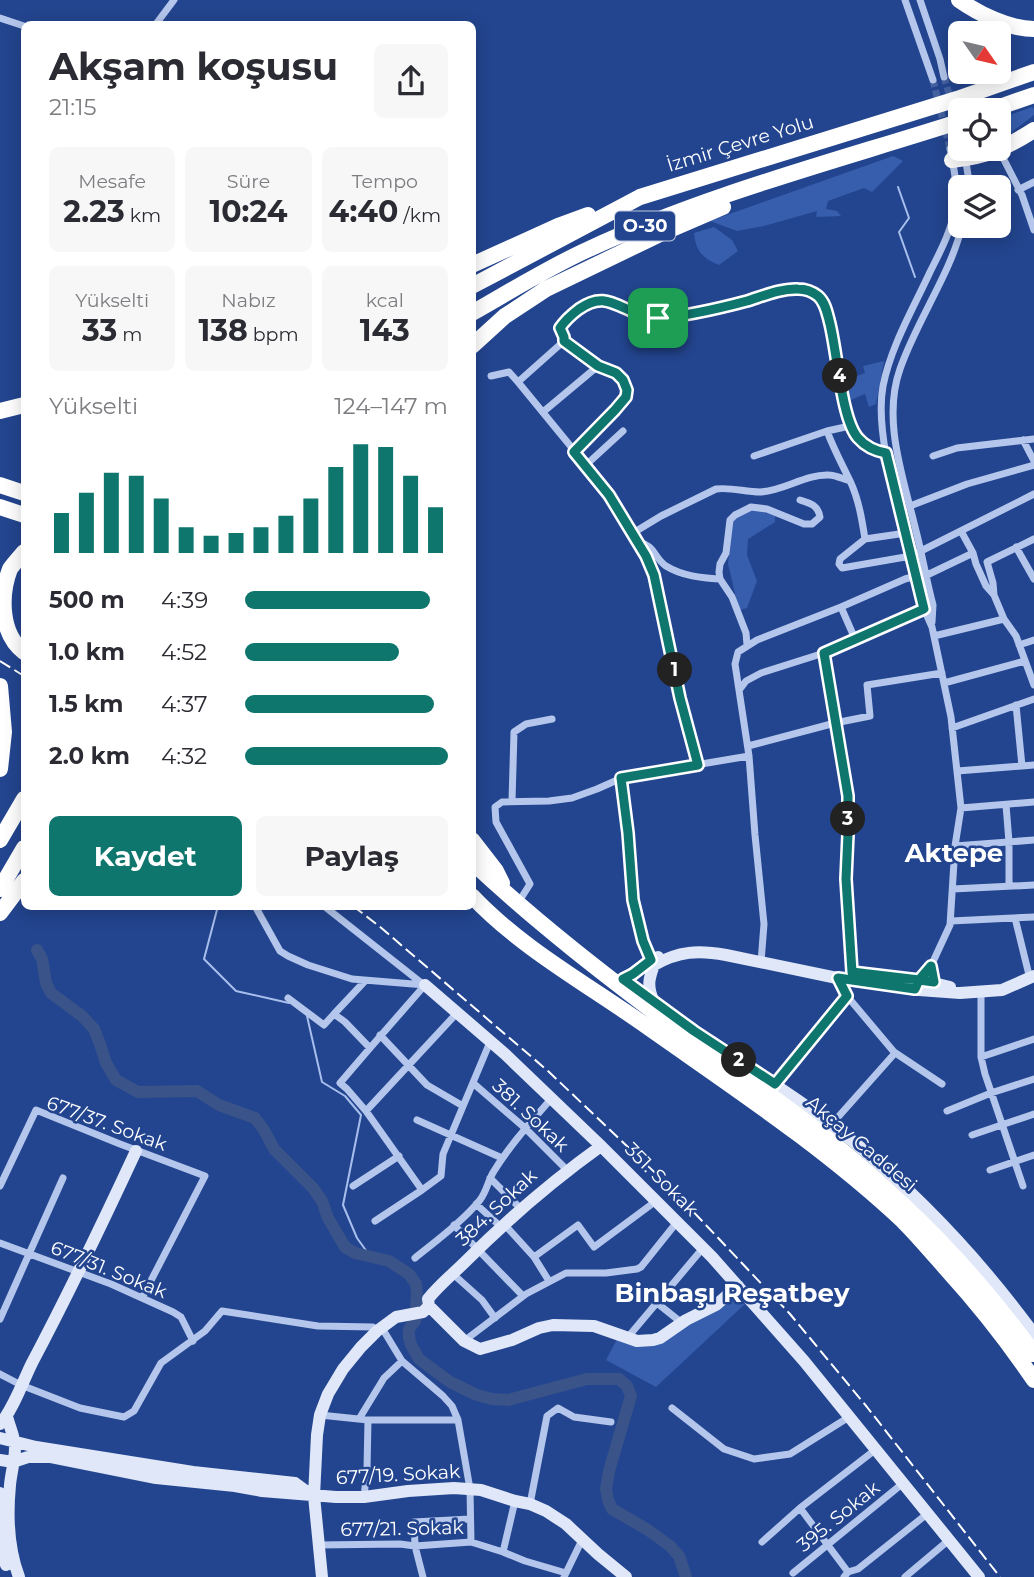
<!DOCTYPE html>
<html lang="tr">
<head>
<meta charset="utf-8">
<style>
	body { margin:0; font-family:Montserrat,sans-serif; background:#f7f7f7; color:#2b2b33; height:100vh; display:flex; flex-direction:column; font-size:26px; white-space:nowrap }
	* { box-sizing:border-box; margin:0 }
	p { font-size:23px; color:#7c7c81 }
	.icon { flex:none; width:38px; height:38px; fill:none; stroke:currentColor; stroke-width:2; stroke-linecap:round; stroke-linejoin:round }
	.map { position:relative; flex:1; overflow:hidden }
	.drawer { position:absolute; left:21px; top:21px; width:455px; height:889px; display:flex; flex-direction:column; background:#fff; border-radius:10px; box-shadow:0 4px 18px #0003 }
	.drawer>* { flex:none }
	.needle { width:46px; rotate:124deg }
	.controls { position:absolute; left:948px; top:21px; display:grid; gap:14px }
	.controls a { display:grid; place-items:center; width:63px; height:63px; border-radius:10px; background:#fff; box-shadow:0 4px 18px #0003; font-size:35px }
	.pin { position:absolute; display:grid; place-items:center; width:60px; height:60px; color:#fff; margin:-30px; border-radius:14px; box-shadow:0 4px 10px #0006 }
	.km { position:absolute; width:35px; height:35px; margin:-18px; border-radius:50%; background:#222; color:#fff; font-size:19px; line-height:35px; text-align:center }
	.round { display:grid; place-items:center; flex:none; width:74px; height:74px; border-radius:10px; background:#f7f7f7 }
	.head { display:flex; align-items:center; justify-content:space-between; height:119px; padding:0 28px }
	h1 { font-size:38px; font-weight:700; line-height:52px }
	.stats { display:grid; grid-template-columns:repeat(3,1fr); gap:10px; height:119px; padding:7px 28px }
	.stats div { display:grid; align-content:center; border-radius:10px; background:#f7f7f7; text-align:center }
	.stats b { font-size:30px; font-weight:700 }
	.stats small { font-size:19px; font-weight:400 }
	.stats p { font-size:19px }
	.chart { height:196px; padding:14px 28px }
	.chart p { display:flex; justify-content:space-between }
	.chart svg { width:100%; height:126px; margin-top:7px; stroke:#0f766e; stroke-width:6 }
	.action { display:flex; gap:14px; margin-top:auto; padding:14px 28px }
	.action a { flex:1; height:80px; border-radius:10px; background:#0f766e; color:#fff; font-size:28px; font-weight:700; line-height:80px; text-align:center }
	.action a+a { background:#f7f7f7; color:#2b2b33 }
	ul { padding:0 28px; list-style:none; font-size:23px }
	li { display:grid; grid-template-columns:112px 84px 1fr; align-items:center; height:52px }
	li i { height:18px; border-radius:9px; background:#0f766e }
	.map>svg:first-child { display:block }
	.green { fill:#375eac }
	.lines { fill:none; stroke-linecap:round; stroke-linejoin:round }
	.stream { stroke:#a8bfed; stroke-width:2 }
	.river { stroke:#3a5389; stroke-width:12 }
	.street-tunnel { stroke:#4461a0; stroke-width:7; stroke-dasharray:7 3.5; stroke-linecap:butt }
	.street { stroke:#b4c6ec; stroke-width:7 }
	.secondary { stroke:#dfe7f9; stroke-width:12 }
	.highway { stroke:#fff; stroke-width:16 }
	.rail { stroke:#fff; stroke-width:2; stroke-dasharray:12 5; stroke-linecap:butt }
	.route-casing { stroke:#fff; stroke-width:14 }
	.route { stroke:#0f766e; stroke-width:9 }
	.labels { text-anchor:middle; stroke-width:5; stroke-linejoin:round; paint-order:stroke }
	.shield { fill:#23458f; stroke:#bdc7dd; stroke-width:2 }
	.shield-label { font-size:18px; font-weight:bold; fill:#fff }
	.street-label { font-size:19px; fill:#fff; stroke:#23458f }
	.district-label { font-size:26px; font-weight:bold; fill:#fff; stroke:#23458f }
</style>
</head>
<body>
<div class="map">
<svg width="1034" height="1577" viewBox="0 0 1034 1577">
	<rect width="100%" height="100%" fill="#23458f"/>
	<path class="green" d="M1032 107 1034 109V115L1001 140H999V119Z
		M893 156 903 161 872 192 864 188 828 201 826 209 837 211 841 216 816 217 817 211 764 226 737 231 710 221Z
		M714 227 732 240 738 251 719 265C702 258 696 251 694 233Z
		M884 361 876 404 869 407 865 394 846 402 841 375 855 371 857 376 865 373 863 366Z
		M751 509 775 514V522L748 539 747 555 757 581 747 608 739 610 728 564 732 520Z
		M732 1300 745 1304 656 1387 606 1360 617 1339 632 1344 714 1311Z"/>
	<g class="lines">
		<path class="stream" d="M898 187 909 218 899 232 915 277
			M218 906 204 959 236 991 289 1003
			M307 1016 322 1082 345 1096 361 1115 343 1205 357 1238 370 1256"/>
		<path class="river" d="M37 950 42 959 46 983 51 993 82 1016 94 1029 100 1044 106 1063 116 1080 138 1092 197 1091 219 1105 255 1118 264 1130 274 1149 313 1188 322 1201 328 1218 345 1247 355 1253 389 1261 409 1274 416 1284 417 1294 415 1321 409 1329V1337L411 1345 419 1359 450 1382 477 1395 492 1399 508 1400 587 1379H619L627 1386 631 1396 609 1471 606 1489 608 1500 612 1509 648 1530 670 1546 679 1556 686 1577"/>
		<path class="street-tunnel" d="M944 77 961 134
			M933 80 950 149"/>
		<path class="street" d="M905 0 933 80
			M920 0 940 59 944 77
			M0 18 24 26
			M156 24 174 0
			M964 149 968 175 967 187
			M999 150 1022 195 1034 230
			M1018 190 1034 182
			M491 376 509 372 518 382 586 465 609 496 646 556 654 575 680 698 698 765
			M518 382 564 341
			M543 412 598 366
			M827 431C834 450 843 466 851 483 859 501 862 520 865 539L840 559 839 564 842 568 911 556 1034 494
			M1023 440 1034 461
			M574 452 615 410 626 397 627 390 623 380 616 373 598 366 564 341V337L560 328C568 315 585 299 602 299 616 300 629 311 642 315 656 319 670 319 684 316 709 311 733 305 757 298 770 294 785 288 798 289 806 289 817 294 822 300 831 312 831 332 834 346 836 358 839 370 841 383 846 413 849 446 886 453
			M754 456 827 431 850 426
			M933 456 957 448 1034 439
			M586 465 623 431
			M910 506 967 484 1034 465
			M961 531 973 553 976 564 986 586 994 595 1004 619 1016 636 1034 685
			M633 533 661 516 716 489C731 487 745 492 760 492 784 491 805 474 829 475 835 475 843 479 850 481
			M865 539 906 533
			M638 542C656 546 654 558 666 566 682 576 702 578 720 579
			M1016 547 1034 579
			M925 576 973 553
			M994 595 993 583 987 562 1034 539
			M841 607 855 639
			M932 622 933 605C926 579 922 553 915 527 903 476 882 420 900 369 917 320 950 275 962 226
			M934 636 1004 619
			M747 645 746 633 732 597 720 579 719 572 720 564 726 553 730 520 735 515 751 507 767 509 804 524H812L820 517C818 505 810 503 800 500
			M1019 645 1034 640
			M944 683 1025 661
			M740 689 746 681 761 673 824 653
			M1016 705 1022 766
			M952 728 1034 699
			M748 746 835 723 870 716 867 685 942 673
			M957 771 1034 765
			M621 778 628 833 633 900 643 941 651 960
			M512 801 514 732 526 724 552 719
			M1006 805 1009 842V886
			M961 808 1034 802
			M955 846 1034 840
			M953 889 1034 885
			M518 903 530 884 496 822 495 807 502 802 549 801 572 798 597 789 624 777 749 756
			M255 906 280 951 288 956 308 965 352 979 425 985
			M324 906 424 985
			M1015 918 1030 979
			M951 921 1034 917
			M761 962 764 924 755 835 749 756 735 664 738 652 757 640 841 607 905 579 916 576
			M852 972 846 879 847 796 824 653 924 609
			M838 979 847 996 894 1052 942 1084
			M365 981 334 1014 345 1022 370 1048 340 1083 347 1089 366 1111 422 1190
			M918 982 931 966 950 925 955 846 961 808 951 717 932 627 924 609 886 455C882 433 879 408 883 386 891 346 913 309 930 272 940 252 952 230 955 207 958 187 954 168 950 149
			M981 993V1057L985 1074 1023 1186
			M288 998 324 1025 334 1014
			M380 1035 427 1085 463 1106
			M370 1048 425 985
			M981 1057 1034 1039
			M473 1083 525 1128 567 1170
			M775 1084 847 996
			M366 1111 457 1013
			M947 1111 991 1093 1034 1079
			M417 1120 502 1158
			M831 1125 895 1053
			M972 1135 1034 1114
			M990 1170 1034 1155
			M490 1178 521 1209
			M0 1186 36 1110 120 1144 205 1176 142 1298
			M353 1186 399 1156
			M476 1204 501 1227
			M375 1221 422 1190 441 1176 443 1154 490 1042
			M504 1224 534 1257 549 1281
			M454 1225 523 1296
			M0 1243 111 1284 173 1312 181 1317 193 1341
			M534 1257 578 1225 594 1247 656 1201
			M415 1258C436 1241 463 1221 480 1200 487 1191 488 1180 494 1171 510 1145 531 1122 551 1099
			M453 1274 482 1300 495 1318
			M657 1303 682 1323
			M0 1319 63 1178
			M382 1328 402 1361 443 1396 452 1406 458 1420 470 1489 471 1542
			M628 1337 703 1248
			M464 1341 526 1294 566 1273H606L637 1269 641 1267 677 1222
			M0 1374 21 1385 80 1408 124 1417 134 1411 161 1363 205 1331 222 1311 318 1326 373 1327 377 1331
			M672 1408 724 1449 754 1459 790 1454 849 1417
			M320 1415 368 1420H458
			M359 1419 384 1378 402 1361
			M364 1497 367 1469 368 1420
			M530 1504 547 1416 558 1408 574 1417 611 1422
			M762 1542 800 1508
			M318 1545 400 1544 415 1546 471 1542 503 1552 525 1561 566 1573
			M503 1552 515 1501
			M848 1572 800 1508 875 1450
			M793 1573 902 1484
			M423 1577 415 1546 414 1522 470 1519
			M564 1577 582 1540
			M844 1577 848 1572 858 1569 927 1514
			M905 1577 949 1540"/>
		<path class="secondary" d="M895 978 921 980 950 987
			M623 979C635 973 645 962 658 957
			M623 980C648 997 672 1016 697 1033 750 1069 805 1102 855 1143 921 1198 983 1264 1034 1334
			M425 985 505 1054 601 1146 712 1257 804 1361 979 1577
			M653 1000C647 986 649 978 654 965 679 951 698 950 726 955L837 978 919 990 960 993 1002 990 1034 976
			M429 1306 428 1299C439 1285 453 1274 466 1261 509 1218 551 1182 601 1146
			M7 1416C9 1426 15 1437 15 1448 15 1460 11 1473 10 1485 7 1516 8 1548 19 1577
			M0 1424C13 1410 23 1381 32 1363 69 1293 103 1222 136 1151
			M0 1438 36 1447 193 1472 295 1483 310 1494
			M0 1460 13 1462 28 1457H51L156 1478 235 1486 262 1491 336 1497H364L408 1491 454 1488 481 1490 515 1501 530 1504 546 1511 566 1524 598 1554 626 1577
			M0 1493 1 1535 6 1565
			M322 1577 314 1496 317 1435 320 1415 328 1394 343 1369 361 1347 377 1331 396 1317 423 1312 429 1306 464 1341 480 1349 512 1340 539 1328 553 1325 594 1326 637 1341 653 1340 660 1338 686 1320 716 1305 738 1286"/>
		<path class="highway" d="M959 0C979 14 1009 29 1034 29
			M991 110 1034 95
			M952 160C985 157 1006 148 1034 130
			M472 265 558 226 588 215
			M472 286 640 197 957 99 1034 72
			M472 313C511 291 549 267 589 249 708 194 836 161 961 121
			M472 346 505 316 546 289 658 235 723 207
			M0 411 24 405
			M0 485 24 493
			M0 507 24 515
			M24 552C20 557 14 563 10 569 0 595 0 634 24 652
			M0 686 4 732 0 769
			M0 840 24 799
			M472 840 496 871 502 883
			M472 862C537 923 607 977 678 1030 727 1066 777 1098 824 1136 902 1198 976 1273 1034 1354
			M0 889 24 848
			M472 896C520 947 585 983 642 1023 731 1086 823 1146 903 1221 919 1237 934 1255 949 1272 980 1306 1008 1342 1034 1380
			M0 913 24 881"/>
		<path class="rail" d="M0 661 24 676
			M353 906 379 926 548 1071 669 1186 790 1314 867 1407 1000 1577"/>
	</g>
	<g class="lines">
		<defs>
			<path id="route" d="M658 318C648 317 640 315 631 311 611 302 600 294 579 309 571 315 566 319 560 328L564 337V341L598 366 616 373 623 380 627 390 626 397 615 410 574 452 609 495 646 556 654 575 680 698 698 765 621 778 628 833 633 900 643 941 651 960 633 974 623 979 694 1031 775 1084 847 996 838 978 915 989 919 980 931 966 934 982 919 980 852 972 846 879 848 834V796L824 653 924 609 886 453C875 451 865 446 858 438 841 419 837 348 829 320 827 312 825 302 818 296 813 292 805 289 798 289 782 288 763 296 747 301 717 309 688 316 658 318"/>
		</defs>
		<use href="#route" class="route-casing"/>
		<use href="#route" class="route"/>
	</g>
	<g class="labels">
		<rect class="shield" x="615" y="211.5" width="60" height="29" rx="5"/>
		<g class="shield-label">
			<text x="645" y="232">O-30</text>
		</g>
		<g class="street-label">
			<text transform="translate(740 143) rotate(-17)" y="7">İzmir Çevre Yolu</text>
			<text transform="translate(531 1115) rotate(43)" y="7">381. Sokak</text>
			<text transform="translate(107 1123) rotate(20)" y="7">677/37. Sokak</text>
			<text transform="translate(862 1143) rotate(40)" y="7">Akçay Caddesi</text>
			<text transform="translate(662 1179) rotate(45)" y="7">351. Sokak</text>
			<text transform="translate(496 1207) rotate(-43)" y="7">384. Sokak</text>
			<text transform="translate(109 1269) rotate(22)" y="7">677/31. Sokak</text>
			<text transform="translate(398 1474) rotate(-3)" y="7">677/19. Sokak</text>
			<text transform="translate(838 1516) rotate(-39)" y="7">395. Sokak</text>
			<text transform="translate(402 1528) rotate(-1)" y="7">677/21. Sokak</text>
		</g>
		<g class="district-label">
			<text x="954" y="862">Aktepe</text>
			<text x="732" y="1302">Binbaşı Reşatbey</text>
		</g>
	</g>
</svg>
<div class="controls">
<a><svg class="needle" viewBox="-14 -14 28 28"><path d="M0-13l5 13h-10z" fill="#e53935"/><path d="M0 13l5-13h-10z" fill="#7c7c81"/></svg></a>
<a><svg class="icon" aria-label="locate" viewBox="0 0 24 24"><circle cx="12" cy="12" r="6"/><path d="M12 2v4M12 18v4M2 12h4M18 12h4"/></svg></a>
<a><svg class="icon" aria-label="layers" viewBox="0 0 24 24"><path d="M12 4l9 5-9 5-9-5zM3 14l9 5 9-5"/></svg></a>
</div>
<div class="pin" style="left:658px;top:318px;background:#1e9e55"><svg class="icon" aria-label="arrive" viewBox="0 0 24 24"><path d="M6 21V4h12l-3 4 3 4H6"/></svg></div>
<b class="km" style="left:675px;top:670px">1</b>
<b class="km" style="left:739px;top:1060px">2</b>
<b class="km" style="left:848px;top:819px">3</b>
<b class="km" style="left:840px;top:376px">4</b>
<section class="drawer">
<div class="head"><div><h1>Akşam koşusu</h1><p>21:15</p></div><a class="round"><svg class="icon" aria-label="share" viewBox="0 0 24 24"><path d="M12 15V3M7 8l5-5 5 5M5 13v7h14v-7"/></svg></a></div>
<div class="stats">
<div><p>Mesafe</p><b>2.23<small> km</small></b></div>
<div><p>Süre</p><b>10:24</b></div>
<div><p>Tempo</p><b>4:40<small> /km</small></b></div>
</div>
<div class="stats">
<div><p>Yükselti</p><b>33<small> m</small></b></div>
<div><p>Nabız</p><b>138<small> bpm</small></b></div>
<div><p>kcal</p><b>143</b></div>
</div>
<div class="chart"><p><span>Yükselti</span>124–147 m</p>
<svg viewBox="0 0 160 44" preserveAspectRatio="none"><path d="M5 44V30M15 44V23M25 44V16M35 44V17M45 44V25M55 44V35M65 44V38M75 44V37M85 44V35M95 44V31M105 44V25M115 44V14M125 44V6M135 44V7M145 44V17M155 44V28"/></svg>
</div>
<ul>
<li><b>500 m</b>4:39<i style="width:91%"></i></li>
<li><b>1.0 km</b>4:52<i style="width:76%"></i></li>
<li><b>1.5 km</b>4:37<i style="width:93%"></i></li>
<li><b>2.0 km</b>4:32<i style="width:100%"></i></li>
</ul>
<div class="action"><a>Kaydet</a><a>Paylaş</a></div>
</section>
</div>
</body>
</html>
